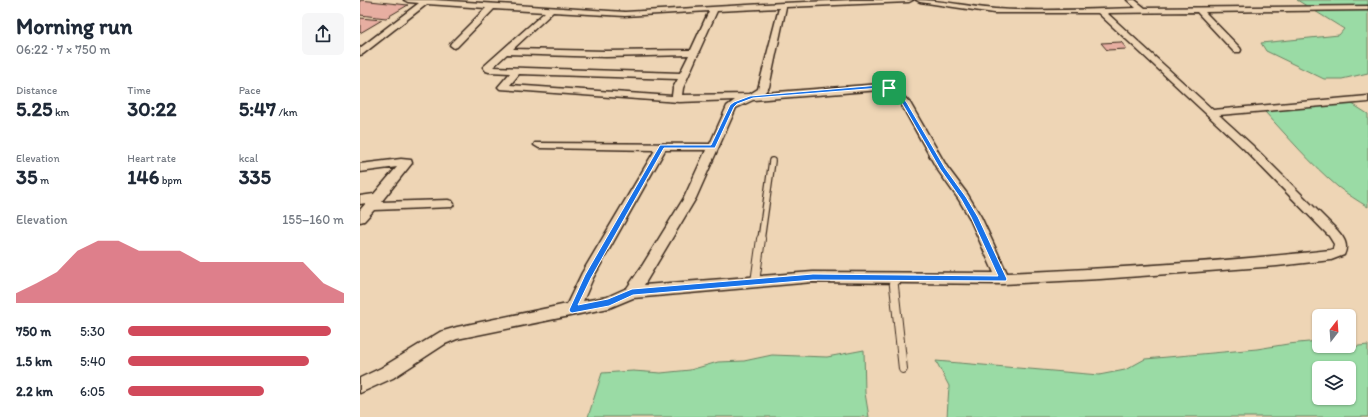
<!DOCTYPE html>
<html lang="en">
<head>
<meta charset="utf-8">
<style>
	body { margin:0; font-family:Itim,sans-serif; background:#f6f6f7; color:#1f2937; height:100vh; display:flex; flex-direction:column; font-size:15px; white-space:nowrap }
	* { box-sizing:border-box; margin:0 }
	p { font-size:13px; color:#747a83 }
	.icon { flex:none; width:22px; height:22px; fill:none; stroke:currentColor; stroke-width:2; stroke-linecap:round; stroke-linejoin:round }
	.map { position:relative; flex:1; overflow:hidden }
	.side { display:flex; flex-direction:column; background:#fff; width:360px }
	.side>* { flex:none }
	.needle { width:26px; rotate:17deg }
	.controls { position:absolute; left:952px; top:309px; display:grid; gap:8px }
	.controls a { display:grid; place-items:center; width:44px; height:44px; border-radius:6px; background:#fff; box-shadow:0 1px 3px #0004; font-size:20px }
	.pin { position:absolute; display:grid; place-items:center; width:34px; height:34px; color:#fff; margin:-17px; border-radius:8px; box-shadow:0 2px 6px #0006 }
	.round { display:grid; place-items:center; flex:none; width:42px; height:42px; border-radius:6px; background:#f6f6f7 }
	.summary { display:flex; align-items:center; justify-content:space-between; height:68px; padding:0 16px }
	h1 { font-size:22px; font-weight:800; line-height:30px }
	.stats { display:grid; grid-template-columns:repeat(3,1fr); gap:6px; height:68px; padding:4px 16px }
	.stats div { display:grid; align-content:center }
	.stats b { font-size:20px; font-weight:800 }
	.stats small { font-size:11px; font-weight:400 }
	.stats p { font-size:11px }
	.chart { height:112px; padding:8px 16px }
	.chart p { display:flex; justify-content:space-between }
	.chart svg { width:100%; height:72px; margin-top:4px; fill:#d1495b; opacity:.7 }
	ul { padding:0 16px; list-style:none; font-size:13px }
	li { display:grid; grid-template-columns:64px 48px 1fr; align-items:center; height:30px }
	li i { height:10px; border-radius:5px; background:#d1495b }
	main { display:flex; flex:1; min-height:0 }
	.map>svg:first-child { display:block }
	.green { fill:#9adba5; stroke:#6a8262; fill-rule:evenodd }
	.building { fill:#e7aea1; stroke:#3b2a1e }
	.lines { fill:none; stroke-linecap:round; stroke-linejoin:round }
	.service-far1-casing { stroke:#3b2a1e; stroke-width:8 }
	.service-casing { stroke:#3b2a1e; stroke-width:10 }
	.minor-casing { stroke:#3b2a1e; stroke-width:3 }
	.service-far1 { stroke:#eed5b5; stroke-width:5.5 }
	.service { stroke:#eed5b5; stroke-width:8 }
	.minor { fill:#eed5b5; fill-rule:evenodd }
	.route { fill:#1a73e8; stroke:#fff; fill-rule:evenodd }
</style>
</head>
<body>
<main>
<section class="side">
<div class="summary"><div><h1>Morning run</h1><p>06:22 · 7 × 750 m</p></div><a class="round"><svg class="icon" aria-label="share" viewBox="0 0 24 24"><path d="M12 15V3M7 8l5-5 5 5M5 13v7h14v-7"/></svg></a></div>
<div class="stats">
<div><p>Distance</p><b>5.25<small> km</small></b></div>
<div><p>Time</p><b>30:22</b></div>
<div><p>Pace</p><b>5:47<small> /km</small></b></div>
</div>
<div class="stats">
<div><p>Elevation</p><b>35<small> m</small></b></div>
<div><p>Heart rate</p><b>146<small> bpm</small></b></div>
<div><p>kcal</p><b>335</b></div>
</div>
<div class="chart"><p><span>Elevation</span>155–160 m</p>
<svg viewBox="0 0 160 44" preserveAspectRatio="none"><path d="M0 44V38L10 32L20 25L30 12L40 6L50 6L60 12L70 12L80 12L90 19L100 19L110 19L120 19L130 19L140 19L150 32L160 38V44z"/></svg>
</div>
<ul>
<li><b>750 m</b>5:30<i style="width:94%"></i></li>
<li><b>1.5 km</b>5:40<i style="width:84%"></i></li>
<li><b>2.2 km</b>6:05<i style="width:63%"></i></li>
</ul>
</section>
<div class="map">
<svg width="1008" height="417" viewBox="0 0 1008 417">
	<rect width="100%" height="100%" fill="#eed5b5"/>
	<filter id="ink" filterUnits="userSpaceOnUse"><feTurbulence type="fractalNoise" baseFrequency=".025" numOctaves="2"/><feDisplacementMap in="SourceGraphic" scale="8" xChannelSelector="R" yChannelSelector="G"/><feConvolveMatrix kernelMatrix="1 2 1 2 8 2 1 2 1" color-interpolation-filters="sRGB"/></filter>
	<g filter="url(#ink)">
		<path class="green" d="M937 0H1008V73L982 79H964L906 51 901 43 979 35 984 29Z
			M986 100 1008 114V207C998 201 987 194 978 187 951 164 928 137 905 112L919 108Z
			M959 341V346L990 347 1008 345V417H587L589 386 576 361 739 375 765 370 785 359 897 349 928 344ZM959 368H989V398H959Z
			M504 350 505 393 509 417H228L242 373 273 371 301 373 330 370 358 362 384 361 412 355 467 357Z"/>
		<path class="building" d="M0 0 48 5 26 18 0 15Z
			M0 18 22 20 0 33Z
			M761 42 767 49 747 50 741 43Z"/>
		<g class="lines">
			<defs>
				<path id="service-far1" d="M401 240 412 161"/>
				<path id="service" d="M533 277 543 369
					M395 282 401 239"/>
				<path id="minor" d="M44 0H74L265 12 423 3 493 0H553L549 2 426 7 409 87 404 93 520 84 535 87 550 103 587 167 608 195 621 217 647 273C755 268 863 262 970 250L973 249 974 244 969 236 884 149 738 13H634L560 2 556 0C583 0 609 7 635 9 682 12 730 9 776 8L767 0H775L785 8 1008 6V10L845 12 880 48 881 50 880 52H874L837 12 747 13 853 110 1008 96V102L859 115 892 145 977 230C984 238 989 245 984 255L971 260 917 266 740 279 643 284 453 282 273 298 249 308 97 339 85 344 33 378 0 393V378L21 368 80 332 97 327 207 304 222 273 295 150 179 148 174 145 175 143 350 144 367 106 375 100 319 102 140 89 138 87 150 73 129 72 126 71 123 67 185 12 134 9 97 47 94 48 90 45 91 43 126 8 67 4 3 54 0 55V48L59 3 48 2ZM419 8 398 89 390 94 322 95 323 88 338 54 340 52 339 51 357 11ZM349 11 331 50 246 51 153 49 193 12 265 16ZM147 54 246 57 329 55 320 73 133 67ZM159 74 318 79 313 88 312 96 150 85ZM520 90 529 91 541 104 577 169 599 200 609 217 634 273 453 272 284 285 336 198 376 108 393 100ZM305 150H346L324 198 282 266 267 288 247 297 223 301 233 278Z
					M41 159 51 160 52 163 21 202 88 200 92 201 94 204 92 207 14 210 4 221 0 222V210L6 203 0 204V196L14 194 37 167 0 172V164Z"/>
			</defs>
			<use href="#service-far1" class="service-far1-casing"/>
			<use href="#service" class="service-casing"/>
			<use href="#minor" class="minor-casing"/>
			<use href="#service-far1" class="service-far1"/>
			<use href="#service" class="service"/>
			<use href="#minor" class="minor"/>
		</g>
	</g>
	<path class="route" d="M520 85 531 86 539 92 547 103 585 168 606 197 618 217 647 279 646 281 453 280 273 295 249 306 212 313 210 312 209 310 225 275 300 145H351L370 105 374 102 390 96ZM520 88C531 89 536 95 542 103L580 169 601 199 611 217 638 276 453 274 272 289 248 299 218 305 231 278 304 148H355L374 107 377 104 393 98Z"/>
</svg>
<div class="controls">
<a><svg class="needle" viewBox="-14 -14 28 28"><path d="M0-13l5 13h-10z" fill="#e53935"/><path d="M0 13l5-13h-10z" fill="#747a83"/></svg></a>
<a><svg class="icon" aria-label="layers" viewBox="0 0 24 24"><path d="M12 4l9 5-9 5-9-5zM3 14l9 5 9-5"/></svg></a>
</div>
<div class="pin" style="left:529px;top:88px;background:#1e9e55"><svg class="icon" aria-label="arrive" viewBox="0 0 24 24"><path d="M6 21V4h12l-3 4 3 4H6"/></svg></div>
</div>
</main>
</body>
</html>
